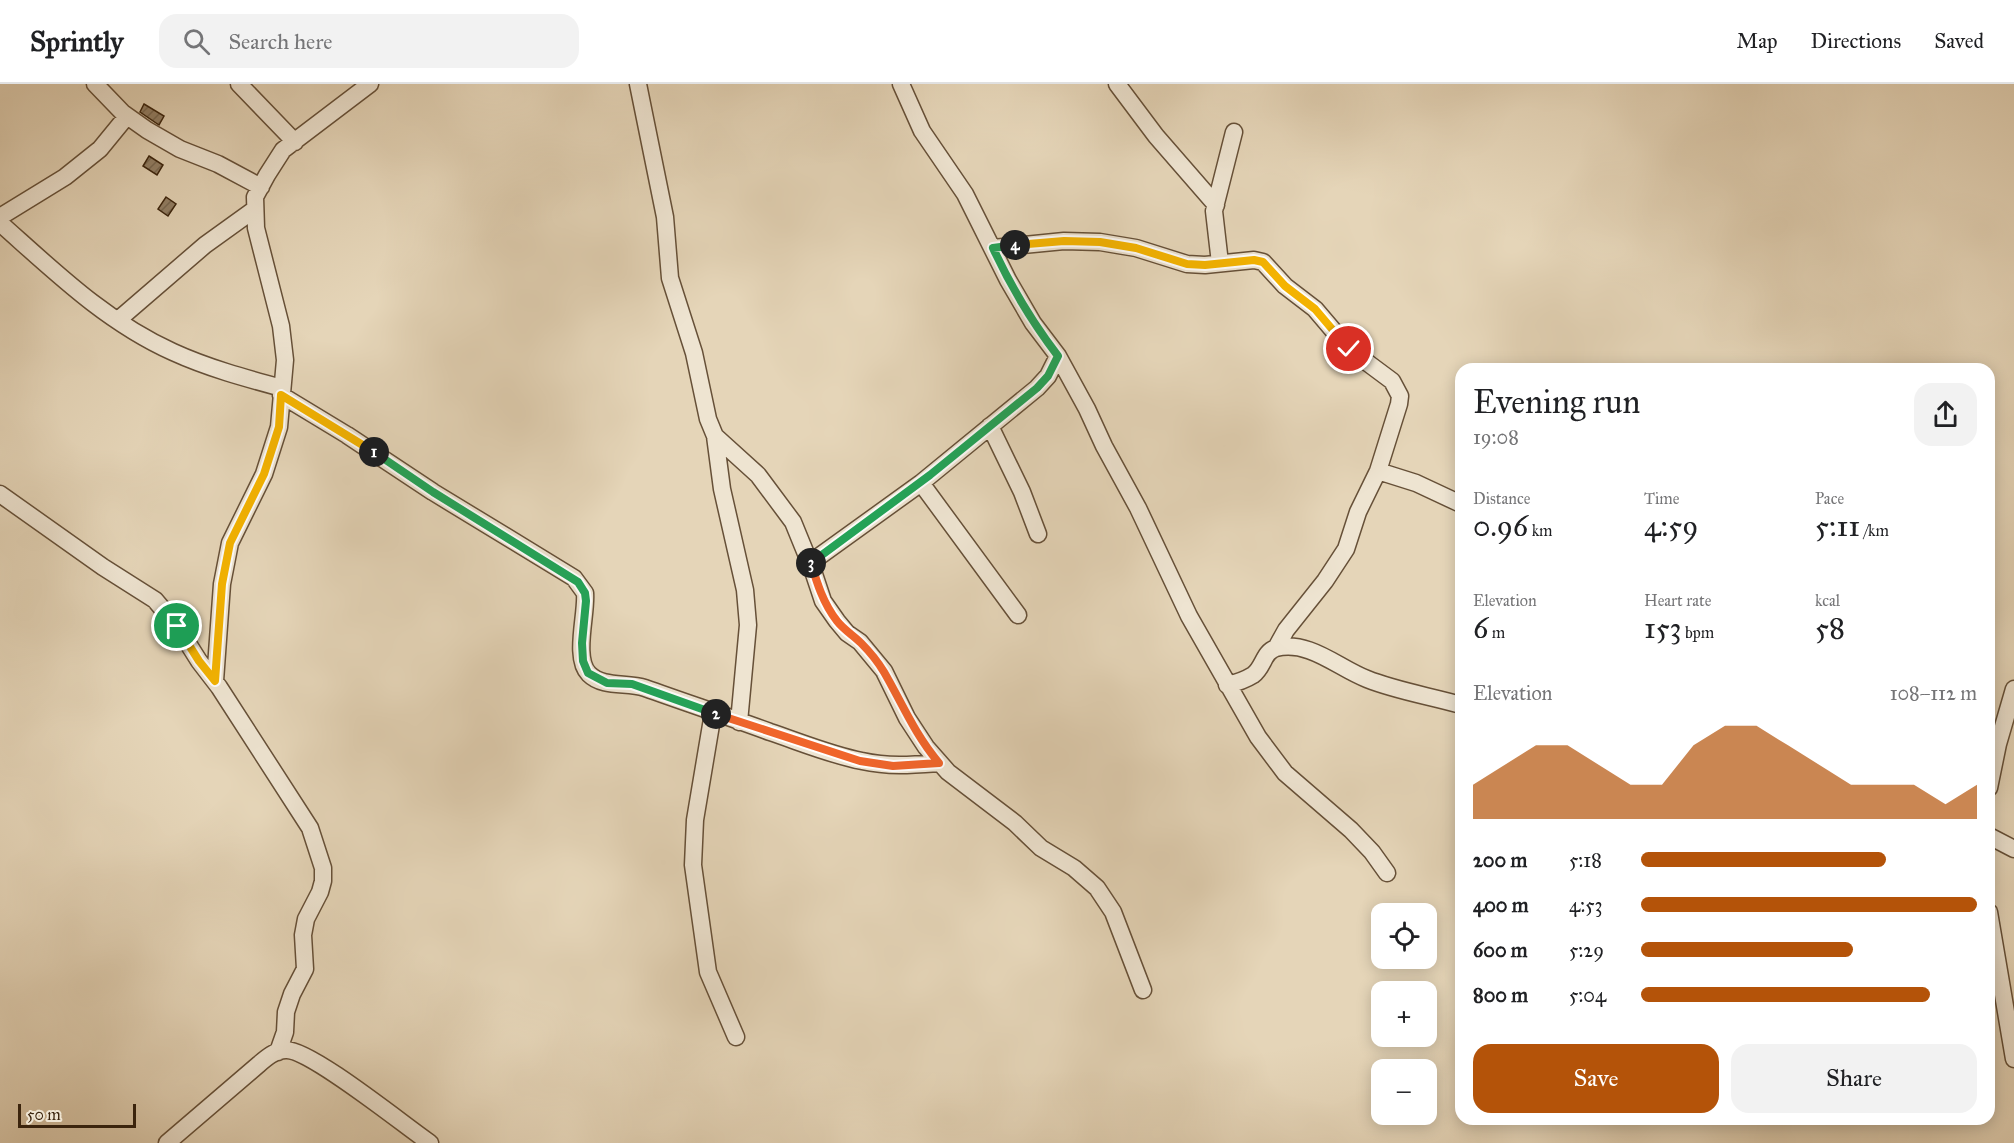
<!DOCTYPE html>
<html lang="en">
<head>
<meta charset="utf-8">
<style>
	body { margin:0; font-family:"IM FELL Great Primer",serif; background:#f2f2f2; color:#202124; height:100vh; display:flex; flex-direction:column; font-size:22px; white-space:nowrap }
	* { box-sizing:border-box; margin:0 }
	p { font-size:20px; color:#757577 }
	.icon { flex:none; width:33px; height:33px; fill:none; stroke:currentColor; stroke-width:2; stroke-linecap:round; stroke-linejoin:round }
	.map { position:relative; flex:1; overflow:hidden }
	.panel { position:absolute; left:1455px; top:279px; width:540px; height:762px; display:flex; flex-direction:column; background:#fff; border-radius:18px; box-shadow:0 3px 15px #0003 }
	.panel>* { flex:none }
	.buttons { position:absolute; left:1371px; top:819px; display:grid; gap:12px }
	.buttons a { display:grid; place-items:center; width:66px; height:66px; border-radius:12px; background:#fff; box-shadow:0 3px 15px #0003; font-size:30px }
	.scale { position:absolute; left:18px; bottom:15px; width:118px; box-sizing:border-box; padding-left:6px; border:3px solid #3b240d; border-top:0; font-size:16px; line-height:21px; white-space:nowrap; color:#3b240d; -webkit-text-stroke:4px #eee4d1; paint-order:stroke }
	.pin { position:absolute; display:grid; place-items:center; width:51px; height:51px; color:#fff; margin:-26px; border:3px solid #fff; border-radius:50%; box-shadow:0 2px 6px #0007 }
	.km { position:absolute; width:30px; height:30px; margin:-15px; border-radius:50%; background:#222; color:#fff; font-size:16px; line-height:30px; text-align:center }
	.round { display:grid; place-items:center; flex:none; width:63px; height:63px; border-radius:18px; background:#f2f2f2 }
	.summary { display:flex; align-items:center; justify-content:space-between; height:102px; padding:0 18px }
	h1 { font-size:33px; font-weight:600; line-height:45px }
	.metrics { display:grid; grid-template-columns:repeat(3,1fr); gap:9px; height:102px; padding:6px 18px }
	.metrics div { display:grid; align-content:center }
	.metrics b { font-size:30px; font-weight:600 }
	.metrics small { font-size:16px; font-weight:400 }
	.metrics p { font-size:16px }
	.chart { height:168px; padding:12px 18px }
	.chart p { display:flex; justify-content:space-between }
	.chart svg { width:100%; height:108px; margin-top:6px; fill:#b45309; opacity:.7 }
	.primary-button { display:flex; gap:12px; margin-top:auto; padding:12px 18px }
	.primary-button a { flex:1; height:69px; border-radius:18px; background:#b45309; color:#fff; font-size:24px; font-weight:600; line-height:69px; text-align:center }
	.primary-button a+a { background:#f2f2f2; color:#202124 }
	ul { padding:0 18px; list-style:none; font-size:20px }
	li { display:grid; grid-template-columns:96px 72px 1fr; align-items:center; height:45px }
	li i { height:15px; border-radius:8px; background:#b45309 }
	header { display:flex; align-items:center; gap:36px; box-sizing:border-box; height:84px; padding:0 30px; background:#fff; border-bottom:2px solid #e0e0e0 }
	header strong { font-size:28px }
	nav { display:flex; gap:33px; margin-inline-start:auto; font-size:21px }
	.search { width:420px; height:54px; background:#f2f2f2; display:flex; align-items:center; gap:15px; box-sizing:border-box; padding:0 21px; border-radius:18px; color:#757577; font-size:22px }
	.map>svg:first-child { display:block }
	.building { fill:url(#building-hatch); stroke:#3b240d; stroke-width:1.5 }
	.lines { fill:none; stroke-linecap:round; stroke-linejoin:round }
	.minor-casing { stroke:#665038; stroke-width:19 }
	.minor { stroke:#eee4d1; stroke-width:16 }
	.split-1-casing { stroke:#fff; stroke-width:12 }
	.split-2-casing { stroke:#fff; stroke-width:12 }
	.split-3-casing { stroke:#fff; stroke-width:12 }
	.split-4-casing { stroke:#fff; stroke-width:12 }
	.split-5-casing { stroke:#fff; stroke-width:12 }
	.split-1 { stroke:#f5b400; stroke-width:8 }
	.split-2 { stroke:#22a559; stroke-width:8 }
	.split-3 { stroke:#f0652b; stroke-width:8 }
	.split-4 { stroke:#22a559; stroke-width:8 }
	.split-5 { stroke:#f5b400; stroke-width:8 }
</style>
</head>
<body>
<header>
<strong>Sprintly</strong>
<div class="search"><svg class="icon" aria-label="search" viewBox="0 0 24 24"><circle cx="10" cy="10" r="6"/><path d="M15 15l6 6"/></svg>Search here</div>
<nav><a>Map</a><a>Directions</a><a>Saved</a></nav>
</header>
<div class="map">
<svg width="2014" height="1059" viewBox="0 0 2014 1059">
	<defs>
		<pattern id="building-hatch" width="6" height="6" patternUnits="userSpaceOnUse" patternTransform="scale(1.5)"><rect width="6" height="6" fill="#938066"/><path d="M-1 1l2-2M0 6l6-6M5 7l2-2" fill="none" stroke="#796952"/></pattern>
	</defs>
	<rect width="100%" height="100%" fill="#e5d5b8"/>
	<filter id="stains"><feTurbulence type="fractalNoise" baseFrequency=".00333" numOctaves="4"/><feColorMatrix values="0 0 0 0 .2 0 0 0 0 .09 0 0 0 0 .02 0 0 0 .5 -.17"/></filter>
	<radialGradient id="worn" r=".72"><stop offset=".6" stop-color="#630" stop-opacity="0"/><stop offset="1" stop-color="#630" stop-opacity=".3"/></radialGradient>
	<path class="building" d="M144 20 164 32 159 41 140 28Z
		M149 72 163 81 157 91 143 82Z
		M166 113 176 120 168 132 158 125Z"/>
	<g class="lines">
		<defs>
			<path id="minor" d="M95 0 123 29 147 46 180 65 218 80 261 103
				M239 0 295 58
				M638 0 665 133 670 194 694 269 708 335 715 352 758 391 793 438 813 487 823 517 837 537 847 549 860 558 884 587 907 634 926 663 948 688 1015 739 1041 764 1074 784 1097 804 1113 828 1143 906
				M901 0 922 47 965 110 1008 196 1033 239 1058 272 1087 325 1104 362 1138 424 1189 532 1258 653 1285 689 1351 746 1372 768 1387 789
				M1117 0 1156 52 1216 121
				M0 133 65 93 100 65 127 32
				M0 139C54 187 106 238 173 268 208 284 245 294 282 304
				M993 164 1064 157 1100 158 1136 164 1187 180 1205 181 1254 176 1263 178 1285 202 1315 225 1349 265 1392 297 1400 312 1399 320 1378 387 1358 428 1346 465 1325 497 1286 546 1276 564
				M1220 179 1214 127 1234 48
				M118 236 205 161 255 125
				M281 311 347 351 433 408 574 494 585 509C587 530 573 574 589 590 603 604 627 598 645 604 687 619 729 633 770 648 800 658 831 671 862 677 889 683 912 681 939 679
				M990 342 1022 408 1038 450
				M715 352 722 405 745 506 748 541 739 638
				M1378 387 1416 399 1461 420
				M921 399 1018 531
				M0 410 103 483 155 516 177 542 199 577 219 603 310 744 323 784V797L320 808 306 835 303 851 305 885 292 910 286 928 285 948 278 968
				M810 479 921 399 1037 304 1048 292 1058 272
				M215 597 222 500 230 459 264 390 279 343 285 276 281 242 256 144 255 113 267 91 283 66 370 0
				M1227 601C1236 599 1245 596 1253 591 1264 583 1263 568 1276 564 1310 556 1338 584 1367 595 1397 607 1430 612 1461 621
				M713 629 695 736 693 781 708 888 736 953
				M1989 704 1998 660 2014 605
				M1989 752 2014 765
				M1989 828 2014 975
				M167 1059 258 981C266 974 275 966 286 966 310 965 405 1042 430 1059"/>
		</defs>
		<use href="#minor" class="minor-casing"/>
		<use href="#minor" class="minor"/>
	</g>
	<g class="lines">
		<defs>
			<path id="split-1" d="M177 542 199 577 215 597 222 500 230 459 264 390 279 343 281 311 374 368"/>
			<path id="split-2" d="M374 368 433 408 578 498 585 509 586 517 582 559 583 577 588 589 607 599 632 600 716 630"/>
			<path id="split-3" d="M716 630 860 677 893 682 939 679C915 651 902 619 884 588 878 578 869 567 861 559 853 551 844 546 837 537 823 519 817 499 811 479"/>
			<path id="split-4" d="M811 479 930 391 1037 304 1048 292 1058 272C1032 238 1011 203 993 164L1015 161"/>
			<path id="split-5" d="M1015 161 1064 157 1100 158 1136 164 1187 180 1205 181 1254 176 1263 178 1285 202 1315 225 1349 265"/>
		</defs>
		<use href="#split-1" class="split-1-casing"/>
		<use href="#split-2" class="split-2-casing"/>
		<use href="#split-3" class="split-3-casing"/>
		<use href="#split-4" class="split-4-casing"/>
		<use href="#split-5" class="split-5-casing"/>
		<use href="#split-1" class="split-1"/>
		<use href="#split-2" class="split-2"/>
		<use href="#split-3" class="split-3"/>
		<use href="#split-4" class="split-4"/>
		<use href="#split-5" class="split-5"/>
	</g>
	<rect width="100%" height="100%" filter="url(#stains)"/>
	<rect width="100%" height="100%" fill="url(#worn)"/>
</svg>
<div class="buttons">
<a><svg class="icon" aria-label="locate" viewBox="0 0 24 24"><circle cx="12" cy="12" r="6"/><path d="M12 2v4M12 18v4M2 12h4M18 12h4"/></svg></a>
<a>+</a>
<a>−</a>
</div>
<div class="scale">50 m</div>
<div class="pin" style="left:177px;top:542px;background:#1e9e55"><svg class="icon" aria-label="arrive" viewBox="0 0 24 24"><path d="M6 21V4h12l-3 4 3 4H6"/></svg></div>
<div class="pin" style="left:1349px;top:265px;background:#d93025"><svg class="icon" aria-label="check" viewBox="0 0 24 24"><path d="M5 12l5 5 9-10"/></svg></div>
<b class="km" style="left:374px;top:368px">1</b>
<b class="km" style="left:716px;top:630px">2</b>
<b class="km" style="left:811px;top:479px">3</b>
<b class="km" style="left:1015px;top:161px">4</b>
<section class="panel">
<div class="summary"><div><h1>Evening run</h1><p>19:08</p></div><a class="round"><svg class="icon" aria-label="share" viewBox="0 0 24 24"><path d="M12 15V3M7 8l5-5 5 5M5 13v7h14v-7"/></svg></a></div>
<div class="metrics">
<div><p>Distance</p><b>0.96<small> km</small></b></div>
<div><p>Time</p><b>4:59</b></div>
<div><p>Pace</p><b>5:11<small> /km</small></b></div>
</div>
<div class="metrics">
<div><p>Elevation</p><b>6<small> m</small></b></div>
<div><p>Heart rate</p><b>153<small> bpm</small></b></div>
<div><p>kcal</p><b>58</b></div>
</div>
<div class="chart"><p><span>Elevation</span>108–112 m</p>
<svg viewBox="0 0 160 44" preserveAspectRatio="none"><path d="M0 44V30L10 22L20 14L30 14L40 22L50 30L60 30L70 14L80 6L90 6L100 14L110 22L120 30L130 30L140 30L150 38L160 30V44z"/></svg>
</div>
<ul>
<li><b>200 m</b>5:18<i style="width:73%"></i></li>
<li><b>400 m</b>4:53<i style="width:100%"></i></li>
<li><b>600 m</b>5:29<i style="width:63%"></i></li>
<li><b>800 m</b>5:04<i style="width:86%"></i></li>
</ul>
<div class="primary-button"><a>Save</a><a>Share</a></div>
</section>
</div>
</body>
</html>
